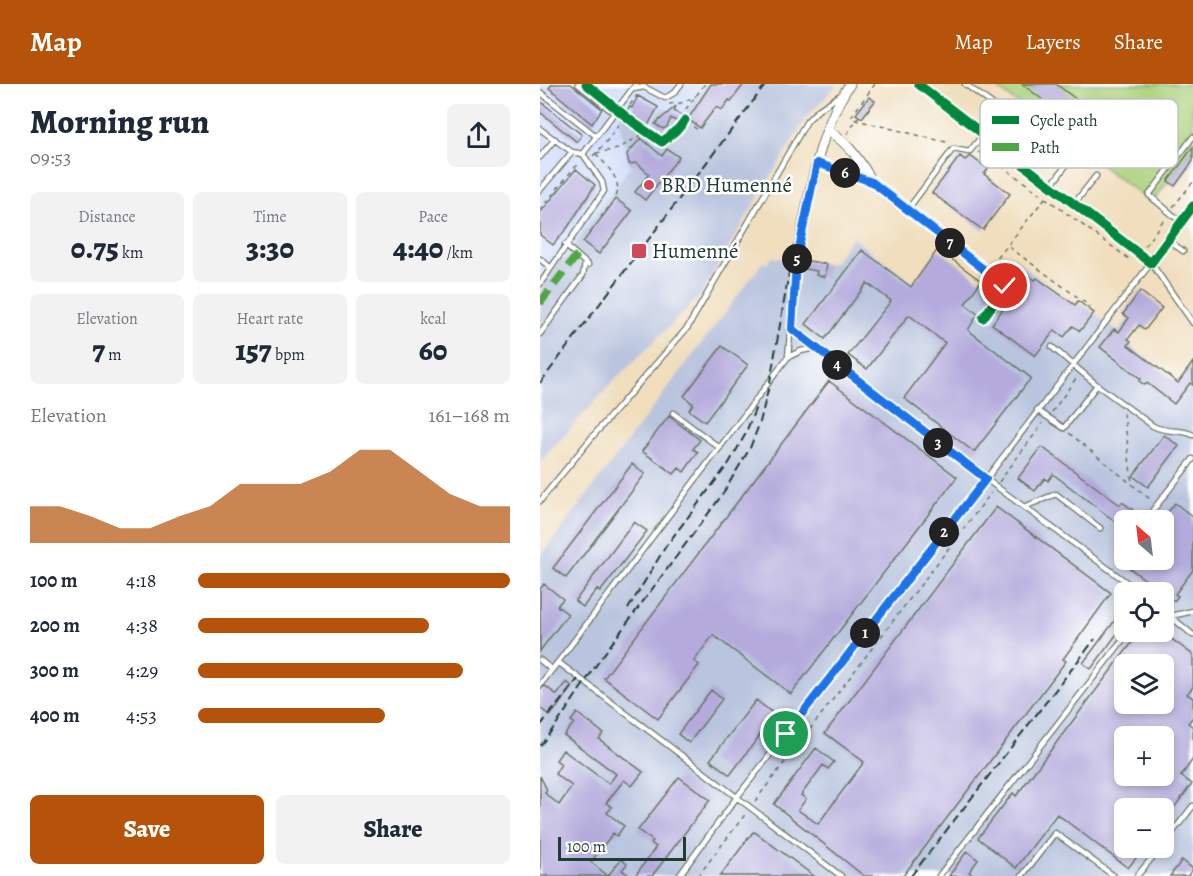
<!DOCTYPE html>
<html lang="en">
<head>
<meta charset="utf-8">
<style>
	body { margin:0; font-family:Alegreya,serif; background:#f2f2f3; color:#1f2937; height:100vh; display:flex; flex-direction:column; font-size:22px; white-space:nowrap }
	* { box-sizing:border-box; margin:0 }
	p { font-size:20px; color:#747a83 }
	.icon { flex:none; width:33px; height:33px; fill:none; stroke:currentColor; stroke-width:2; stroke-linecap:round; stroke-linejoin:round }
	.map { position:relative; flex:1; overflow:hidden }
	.drawer { display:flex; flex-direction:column; background:#fff; width:540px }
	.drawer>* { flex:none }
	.needle { width:39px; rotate:332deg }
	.buttons { position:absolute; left:574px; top:426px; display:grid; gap:12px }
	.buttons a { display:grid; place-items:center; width:60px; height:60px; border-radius:9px; background:#fff; box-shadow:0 3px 9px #0003; font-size:30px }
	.scale { position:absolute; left:18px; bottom:15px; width:128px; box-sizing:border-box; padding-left:6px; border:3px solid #1f3d34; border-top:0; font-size:16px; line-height:21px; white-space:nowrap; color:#1f3d34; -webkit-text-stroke:4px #fff; paint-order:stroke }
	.pin { position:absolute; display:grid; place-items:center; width:51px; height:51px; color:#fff; margin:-26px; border:3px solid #fff; border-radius:50%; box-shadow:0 2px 6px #0007 }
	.km { position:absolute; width:30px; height:30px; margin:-15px; border-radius:50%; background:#222; color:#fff; font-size:16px; line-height:30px; text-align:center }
	.round { display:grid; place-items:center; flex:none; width:63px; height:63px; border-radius:9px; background:#f2f2f3 }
	.overview { display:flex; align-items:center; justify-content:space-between; height:102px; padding:0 30px }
	h1 { font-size:33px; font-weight:800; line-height:45px }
	.metrics { display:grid; grid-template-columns:repeat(3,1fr); gap:9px; height:102px; padding:6px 30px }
	.metrics div { display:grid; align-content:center; border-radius:9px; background:#f2f2f3; text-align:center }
	.metrics b { font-size:30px; font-weight:800 }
	.metrics small { font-size:16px; font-weight:400 }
	.metrics p { font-size:16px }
	.chart { height:168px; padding:12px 30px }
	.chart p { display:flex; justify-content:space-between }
	.chart svg { width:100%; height:108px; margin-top:6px; fill:#b45309; opacity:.7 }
	.button { display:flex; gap:12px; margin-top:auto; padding:12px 30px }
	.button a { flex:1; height:69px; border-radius:9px; background:#b45309; color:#fff; font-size:24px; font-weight:800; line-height:69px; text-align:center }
	.button a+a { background:#f2f2f3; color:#1f2937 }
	ul { padding:0 30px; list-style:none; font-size:20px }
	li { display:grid; grid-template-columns:96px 72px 1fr; align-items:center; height:45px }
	li i { height:15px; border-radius:8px; background:#b45309 }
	header { display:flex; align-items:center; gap:36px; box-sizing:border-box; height:84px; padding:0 30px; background:#b45309; color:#fff }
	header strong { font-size:28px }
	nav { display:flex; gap:33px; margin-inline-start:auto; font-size:21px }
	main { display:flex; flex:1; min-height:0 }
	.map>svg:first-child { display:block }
	.built { fill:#cedafa }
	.industrial { fill:#b9c4de; fill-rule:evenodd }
	.green { fill:#aad07a; stroke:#648657; stroke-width:1.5 }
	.building { fill:#b4abdc; fill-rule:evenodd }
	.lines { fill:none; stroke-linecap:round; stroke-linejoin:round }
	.lane-casing { stroke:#687564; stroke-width:7 }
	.street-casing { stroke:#687564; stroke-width:11 }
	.path { stroke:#687564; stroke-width:1.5; stroke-dasharray:4.5 4.5; stroke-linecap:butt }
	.lane { stroke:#fff; stroke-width:4.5 }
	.street { stroke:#fff; stroke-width:9 }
	.rail { stroke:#1f3d34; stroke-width:2; stroke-dasharray:9 4.5; stroke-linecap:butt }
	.quiet { stroke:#4fa644; stroke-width:8; stroke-dasharray:15 8; stroke-linecap:butt }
	.cycleway-casing { stroke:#fff; stroke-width:13 }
	.cycleway { stroke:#00873e; stroke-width:9 }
	.route-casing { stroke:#fff; stroke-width:12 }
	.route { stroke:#1a73e8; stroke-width:8 }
	.poi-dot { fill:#d1495b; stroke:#fff; stroke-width:2 }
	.labels { text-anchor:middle; stroke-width:5; stroke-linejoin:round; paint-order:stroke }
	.poi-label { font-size:21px; fill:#1f3d34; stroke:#fff; text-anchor:start }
	.key { fill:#fff; stroke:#bcc5c2; stroke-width:1.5 }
	.key-label { font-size:16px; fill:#1f3d34 }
</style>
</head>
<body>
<header>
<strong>Map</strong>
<nav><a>Map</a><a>Layers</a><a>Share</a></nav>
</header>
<main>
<section class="drawer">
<div class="overview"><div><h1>Morning run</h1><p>09:53</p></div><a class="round"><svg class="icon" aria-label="share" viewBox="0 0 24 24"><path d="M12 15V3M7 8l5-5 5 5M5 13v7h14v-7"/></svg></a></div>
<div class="metrics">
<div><p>Distance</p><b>0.75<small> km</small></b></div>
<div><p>Time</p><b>3:30</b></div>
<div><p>Pace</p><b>4:40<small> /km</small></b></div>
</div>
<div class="metrics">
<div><p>Elevation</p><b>7<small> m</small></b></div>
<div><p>Heart rate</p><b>157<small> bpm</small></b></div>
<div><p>kcal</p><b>60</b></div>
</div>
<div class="chart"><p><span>Elevation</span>161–168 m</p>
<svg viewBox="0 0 160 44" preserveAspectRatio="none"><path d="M0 44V29L10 29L20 33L30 38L40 38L50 33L60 29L70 20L80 20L90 20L100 15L110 6L120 6L130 15L140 24L150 29L160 29V44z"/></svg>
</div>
<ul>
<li><b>100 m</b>4:18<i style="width:100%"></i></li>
<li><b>200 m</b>4:38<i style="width:74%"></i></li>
<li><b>300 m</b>4:29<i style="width:85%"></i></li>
<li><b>400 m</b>4:53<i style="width:60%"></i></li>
</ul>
<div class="button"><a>Save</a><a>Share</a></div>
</section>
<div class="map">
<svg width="653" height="792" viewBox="0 0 653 792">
	<rect width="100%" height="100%" fill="#fff"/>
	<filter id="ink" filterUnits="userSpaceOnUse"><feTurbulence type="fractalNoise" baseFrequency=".0167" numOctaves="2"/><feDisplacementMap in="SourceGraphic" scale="12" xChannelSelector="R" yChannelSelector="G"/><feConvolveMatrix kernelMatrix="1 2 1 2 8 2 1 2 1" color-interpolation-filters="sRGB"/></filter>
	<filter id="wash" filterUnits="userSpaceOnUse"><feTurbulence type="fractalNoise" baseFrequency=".008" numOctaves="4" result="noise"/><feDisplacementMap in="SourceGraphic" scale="24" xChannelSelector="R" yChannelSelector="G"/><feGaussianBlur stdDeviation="1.35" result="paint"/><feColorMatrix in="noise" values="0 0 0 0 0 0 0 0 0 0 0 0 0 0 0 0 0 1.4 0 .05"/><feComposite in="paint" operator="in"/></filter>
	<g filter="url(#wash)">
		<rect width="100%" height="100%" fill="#f0debd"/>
		<path class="built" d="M0 0H166L141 35 116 36 114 46 83 28 79 35 90 83 29 169 23 177 19 174 0 207Z"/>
		<path class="industrial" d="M166 0H298L266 34 159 213 73 298 0 378V207L20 173 23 176 29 169 90 83 79 35 83 28 113 46 115 34 123 22 128 28 139 36 141 35Z
			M312 153 373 199 398 165 441 197 453 184 457 187 467 188 478 178 534 221 538 217 554 229 591 257 589 261 645 304 649 299 653 302V792H0V473L223 178 227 180 232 173 254 177V175L287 180 294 179ZM585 436H624V476H585ZM585 508H624V548H585ZM585 580H624V620H585ZM585 652H624V692H585ZM585 724H624V764H585Z"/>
		<path class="green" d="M452 0H653V63L612 119Z"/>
		<g id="blocks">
			<path class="building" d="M12 0H31L62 25 52 40 9 4Z
				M171 0H204L191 17 189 16 182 26 176 23 160 44 148 35Z
				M482 0H516L567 39 563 44 539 27 532 38Z
				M98 12 118 23 106 45 95 39 96 36 85 29 90 23 92 24Z
				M329 13 335 17 322 34 316 30Z
				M0 17 42 51 37 58 0 28Z
				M136 22 134 27 144 33 139 39 131 34 127 43 123 45 115 40Z
				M101 54 122 72 127 65 139 73 105 116 95 108 109 90 97 79 89 80 87 70Z
				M653 63V77L635 102 628 97Z
				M420 72 425 76 430 72 448 85 444 90 470 110 443 146 392 109Z
				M36 85 55 101 28 143 13 161 0 151V129Z
				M76 115 92 127 59 170 43 158Z
				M398 165 441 197 425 220 438 230 428 246 491 294 434 368 364 314 405 259 369 231 327 285 308 271 351 217 327 199 285 255 266 240 322 166 371 203Z
				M263 176 287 180 285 193 276 191 277 187 260 184Z
				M488 191 495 196 497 194 535 221 538 217 554 229 540 247 533 242 524 253 515 246 495 272 452 240Z
				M600 207 622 224 605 246 599 241 588 255 591 257 588 261 638 299 653 278V301L650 299 634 320 607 299 605 301 599 297 601 295 560 263 574 245 579 248 589 234 583 230Z
				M182 262 208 281 165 338 149 326 153 320 144 312Z
				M289 297 417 393 251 610 173 551 154 577 159 581 118 635 64 594Z
				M129 332 160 356 153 365 158 368 144 388 139 384 134 390 102 367Z
				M624 351 639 362 608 403 593 392Z
				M502 363 580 421 582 418 593 426 581 442 513 390 508 397 505 394 495 407 478 394Z
				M92 380 105 390 26 494 13 484Z
				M635 419 653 433V486L635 510 638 512 634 517 587 482 592 476H624V433Z
				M456 423 571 509 523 575 526 577 363 792H324L234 720 276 664 294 678 288 685 283 681 261 711 266 715 258 726 278 740 324 678 285 649Z
				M94 438 107 447 60 508 57 505 43 523 35 517Z
				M4 500 23 515 17 522 28 530 0 567V505Z
				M585 523V539L551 585 543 579Z
				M600 548H622L653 571V603L647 610 653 614V633L648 639 653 643V675L641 692 652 700 624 737V724H585V764H604L588 784 517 730 476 784 438 754 473 709 476 712ZM585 580H624V620H585ZM585 652H624V692H585Z
				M27 598 33 603 10 632 0 624V605L5 602 17 611Z
				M171 606 182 615 149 659 138 650Z
				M216 616 235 631 190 691 170 676Z
				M37 629 63 649 59 655 103 688 92 702 84 696 66 719 72 723 67 729 84 742 77 752 73 749 51 778 68 792 81 775 87 780 82 786 90 792H0V692L7 706 5 709 19 721 32 702 15 690 21 680 16 676 23 666 69 700 76 690 24 651 34 639 31 637Z
				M139 693 170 716 112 792H95L116 763 111 759 113 757 98 746Z
				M213 748 216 749 274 792H180Z
				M427 767 438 776 429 788 434 792H409Z
				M642 776 653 785 648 792H630Z"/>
		</g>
	</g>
	<g filter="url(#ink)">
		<use href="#blocks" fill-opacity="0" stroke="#687564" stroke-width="1.5"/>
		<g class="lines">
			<defs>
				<path id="lane" d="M38 0 74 29
					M425 0 455 22 437 46
					M93 5 104 3 125 14 134 9 141 0
					M0 8 56 52
					M455 22 527 80 511 102
					M0 45 32 68 43 70 62 98 64 107 0 200
					M43 70 96 0
					M0 73 15 55
					M0 106 32 68
					M534 120 556 92
					M368 125 413 65 429 68 443 51
					M641 138 609 111 653 53
					M628 156 643 167
					M25 161 48 181
					M0 175 11 184
					M256 178 248 273 18 578 301 792
					M252 245 446 395 600 508
					M0 250 43 191 45 179
					M512 263 557 301 613 342C628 350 642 344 653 351
					M248 273 261 267 275 264
					M497 326 524 344 557 301
					M133 329 180 364
					M0 417 53 352 148 243 267 37 278 26 299 12
					M484 423 516 410 560 444
					M613 426 653 375
					M624 527 653 551
					M631 532 653 527
					M0 576 12 586
					M0 601 18 578
					M624 759 653 722
					M139 792 197 713 446 395 611 179 653 239
					M399 792 589 548
					M482 792 515 749 574 792
					M597 792 620 764"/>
				<path id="street" d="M378 0 611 179 653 122
					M288 47C309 59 320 77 332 97
					M277 79 332 97 466 202 443 234
					M256 178C268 120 276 50 310 0"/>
			</defs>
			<use href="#lane" class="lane-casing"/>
			<use href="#street" class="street-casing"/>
			<path class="path" d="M335 0 311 33 316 36 410 59
				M129 20 141 19 156 12
				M84 30 94 39 122 58 139 44 146 35V25L165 0
				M146 37 159 47
				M307 50 319 32
				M438 68 448 72 592 177
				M56 69 78 65 106 48
				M56 70C66 81 83 96 76 113 73 120 65 127 61 133
				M53 72C72 55 83 31 97 11
				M633 123 653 98
				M0 126 34 84 41 79
				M605 162 625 134
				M469 163 551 223
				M452 181 505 114
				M512 328 537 293
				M584 329 592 399
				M529 349 611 416
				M459 398 503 339
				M215 717 451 409
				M158 792 207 728"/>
			<use href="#lane" class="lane"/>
			<use href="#street" class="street"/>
			<path class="rail" d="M0 299 226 0
				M88 525 126 462 189 379 205 351 217 320
				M0 642 38 595
				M0 662 21 634 61 574 182 411 210 364 220 338 230 298 254 160
				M371 792 555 555"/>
			<path class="quiet" d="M0 219 37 171"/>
			<defs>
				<path id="cycleway" d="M46 0 94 39 122 58 139 44 145 36
					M378 0 611 179 653 122
					M277 79 332 97 466 202 443 234"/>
			</defs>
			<use href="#cycleway" class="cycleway-casing"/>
			<use href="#cycleway" class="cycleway"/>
		</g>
	</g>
	<g class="lines" filter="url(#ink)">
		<defs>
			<path id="route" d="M246 650 446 395 252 245 256 178 277 79 332 98 465 202"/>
		</defs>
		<use href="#route" class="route-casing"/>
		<use href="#route" class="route"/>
	</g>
	<g class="poi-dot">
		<circle cx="109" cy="101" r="6"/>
		<rect x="91" y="159" width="16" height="16" rx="3"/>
	</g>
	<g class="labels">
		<g class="poi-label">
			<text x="121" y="108">BRD Humenné</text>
			<text x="112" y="174">Humenné</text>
		</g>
	</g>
	<rect x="440" y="15" width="198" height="69" rx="9" class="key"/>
	<rect x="452" y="32" width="27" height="8" fill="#00873e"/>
	<rect x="452" y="59" width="27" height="8" fill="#4fa644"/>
	<g class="key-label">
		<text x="490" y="42">Cycle path</text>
		<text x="490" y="69">Path</text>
	</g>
</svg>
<div class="buttons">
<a><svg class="needle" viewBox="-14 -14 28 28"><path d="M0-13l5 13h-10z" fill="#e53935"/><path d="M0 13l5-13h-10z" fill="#747a83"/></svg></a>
<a><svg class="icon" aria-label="locate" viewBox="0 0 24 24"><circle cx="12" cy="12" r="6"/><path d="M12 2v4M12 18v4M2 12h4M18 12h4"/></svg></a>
<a><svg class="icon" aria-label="layers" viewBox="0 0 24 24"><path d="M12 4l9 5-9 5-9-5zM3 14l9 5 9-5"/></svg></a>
<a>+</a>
<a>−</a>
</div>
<div class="scale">100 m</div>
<div class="pin" style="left:246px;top:650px;background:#1e9e55"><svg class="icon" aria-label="arrive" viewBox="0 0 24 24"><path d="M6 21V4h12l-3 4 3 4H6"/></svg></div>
<div class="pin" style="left:465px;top:202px;background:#d93025"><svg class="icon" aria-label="check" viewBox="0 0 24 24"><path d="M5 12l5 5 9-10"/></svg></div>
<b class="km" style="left:325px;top:549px">1</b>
<b class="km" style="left:404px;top:448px">2</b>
<b class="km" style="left:398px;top:359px">3</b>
<b class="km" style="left:297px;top:281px">4</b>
<b class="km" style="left:257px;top:175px">5</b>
<b class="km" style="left:305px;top:89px">6</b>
<b class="km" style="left:410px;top:159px">7</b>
</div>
</main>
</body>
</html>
